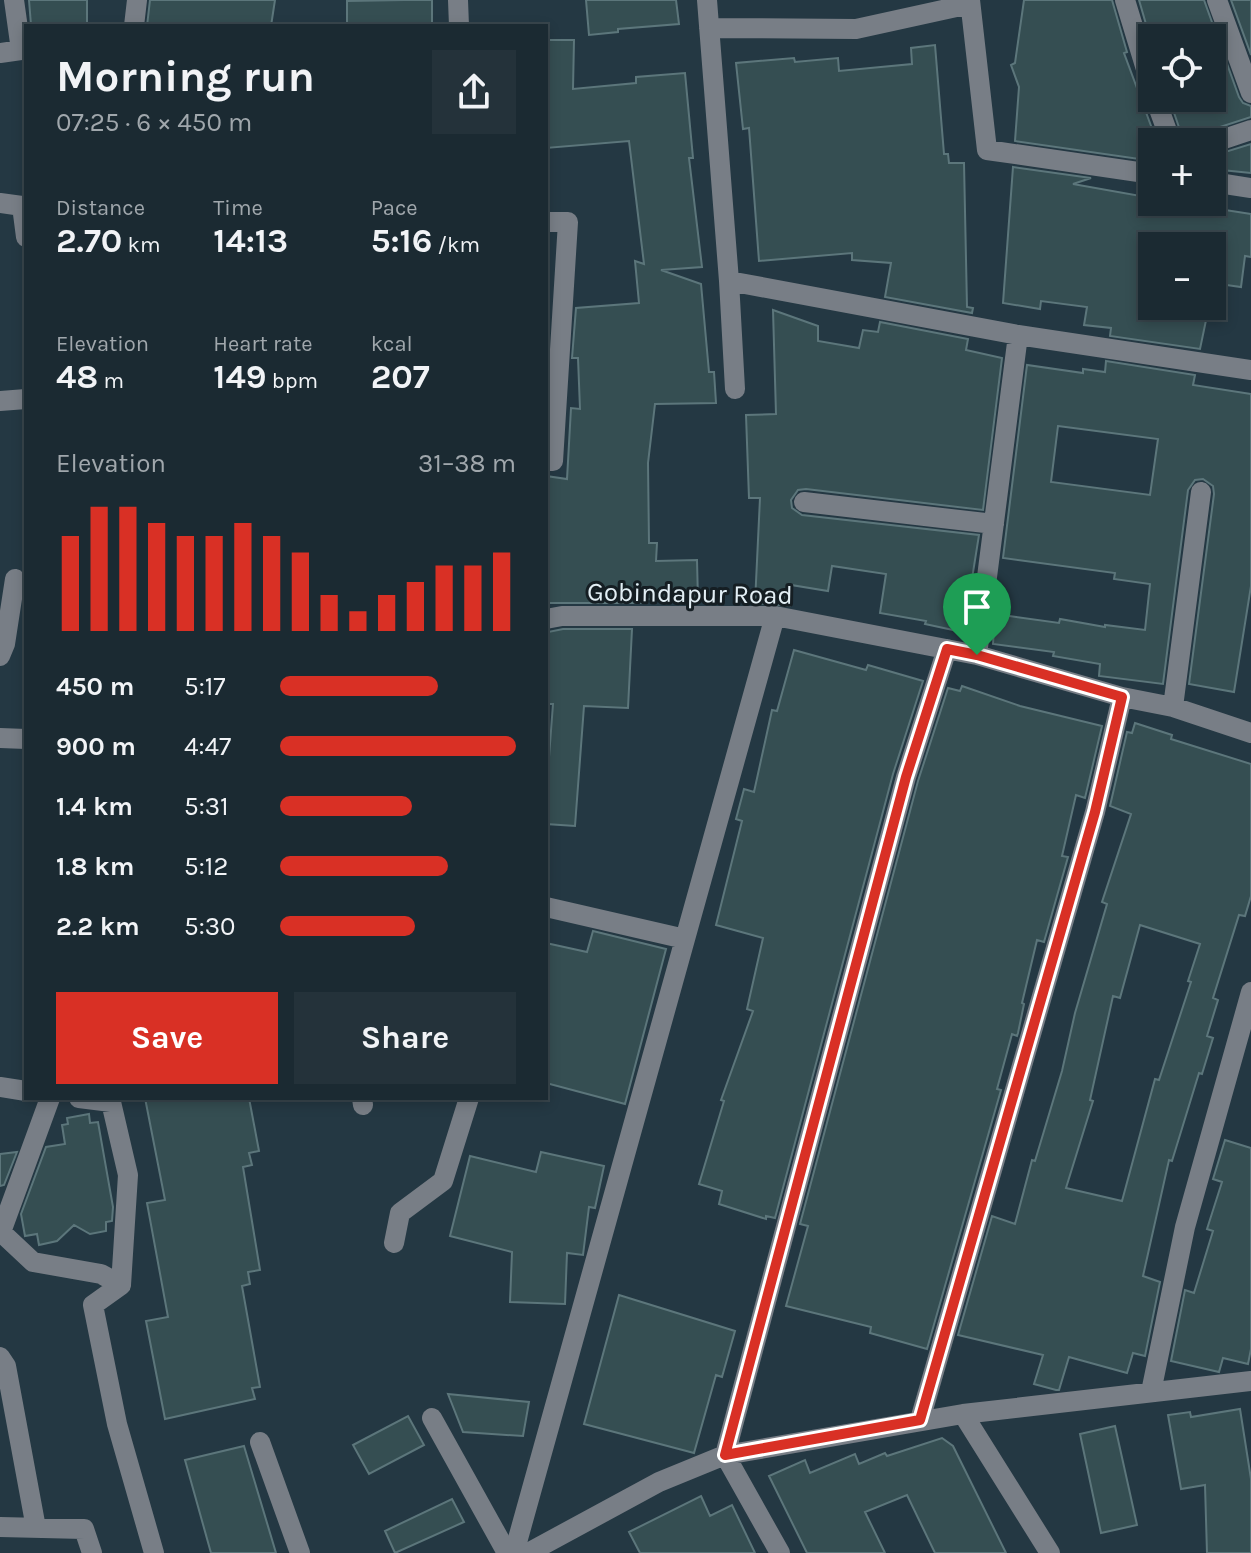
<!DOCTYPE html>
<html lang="en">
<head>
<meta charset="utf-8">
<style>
	body { margin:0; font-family:Karla,sans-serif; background:#24323a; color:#f1f3f6; height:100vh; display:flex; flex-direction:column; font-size:30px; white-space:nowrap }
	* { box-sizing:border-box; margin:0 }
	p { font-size:26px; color:#a0a7ac }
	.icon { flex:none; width:44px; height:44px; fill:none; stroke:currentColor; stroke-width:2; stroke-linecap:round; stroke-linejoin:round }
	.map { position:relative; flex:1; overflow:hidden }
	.details { position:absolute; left:24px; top:24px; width:524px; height:1076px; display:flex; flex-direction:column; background:#1b2a32; border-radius:0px; box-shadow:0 4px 12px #0003,0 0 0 2px #39464d }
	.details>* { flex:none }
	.fabs { position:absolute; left:1138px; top:24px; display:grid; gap:16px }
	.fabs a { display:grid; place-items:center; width:88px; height:88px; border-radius:0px; background:#1b2a32; box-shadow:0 4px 12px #0003,0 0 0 2px #39464d; font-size:40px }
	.pin { position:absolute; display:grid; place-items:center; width:68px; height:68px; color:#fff; margin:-82px -34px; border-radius:50% 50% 50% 0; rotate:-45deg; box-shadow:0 0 8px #0007 }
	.pin .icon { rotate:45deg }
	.round { display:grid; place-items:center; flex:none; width:84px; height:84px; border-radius:0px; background:#24323a }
	.head { display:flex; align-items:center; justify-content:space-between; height:136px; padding:0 32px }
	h1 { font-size:44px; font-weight:700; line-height:60px }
	.stats { display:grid; grid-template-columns:repeat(3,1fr); gap:12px; height:136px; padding:8px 32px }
	.stats div { display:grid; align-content:center }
	.stats b { font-size:34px; font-weight:700 }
	.stats small { font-size:22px; font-weight:400 }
	.stats p { font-size:22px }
	.chart { height:224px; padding:16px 32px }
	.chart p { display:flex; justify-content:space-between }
	.chart svg { width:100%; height:144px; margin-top:8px; stroke:#d93025; stroke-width:6 }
	.button { display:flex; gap:16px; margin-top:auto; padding:16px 32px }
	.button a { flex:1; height:92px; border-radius:0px; background:#d93025; color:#fff; font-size:32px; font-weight:700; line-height:92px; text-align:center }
	.button a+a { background:#24323a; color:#f1f3f6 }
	ul { padding:0 32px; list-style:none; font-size:26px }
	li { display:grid; grid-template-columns:128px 96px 1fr; align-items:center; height:60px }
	li i { height:20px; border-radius:10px; background:#d93025 }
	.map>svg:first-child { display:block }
	.building { fill:#354e52; stroke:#5c767b; stroke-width:2; fill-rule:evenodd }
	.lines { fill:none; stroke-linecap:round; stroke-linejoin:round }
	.minor { stroke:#787e86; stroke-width:20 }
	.route-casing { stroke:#fff; stroke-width:16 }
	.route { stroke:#d93025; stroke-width:10 }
	.labels { text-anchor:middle; stroke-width:6; stroke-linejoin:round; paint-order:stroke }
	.street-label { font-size:26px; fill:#e2eef4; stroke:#151e23 }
</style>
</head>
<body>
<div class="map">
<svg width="1251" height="1553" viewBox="0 0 1251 1553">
	<rect width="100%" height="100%" fill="#243843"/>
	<path class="building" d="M29 0H87V26L31 25Z
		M150 0H275L271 26H147Z
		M405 0H432V26H347V1Z
		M586 0H676L679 24 618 29V32L589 35Z
		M1024 0H1112L1127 52 1124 53 1157 142H1152V158L1146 160 1015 141 1019 87 1011 65 1015 63Z
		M1139 0H1204L1239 97 1243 103 1251 106V117L1208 131 1201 136 1184 142 1169 98H1212V38H1150Z
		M1231 0H1251V55Z
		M546 40H574L573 89 636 83V77L685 73 693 158H689L702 267 661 270 701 284 709 372H714L716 403 655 404 648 463 649 543H657L656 561 697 560 698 601 646 599 645 603H546V476L567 479 571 408 580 409 578 358H572L576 308 639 303 635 261 644 264 629 141 546 148Z
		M935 45 944 154H948L949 163H964L967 307 973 308 972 313 885 297 891 263 852 260V253L759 261 749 128 743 129 736 63 794 58 795 62 838 58 839 71 912 64 911 48Z
		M1251 144V173L1212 169V156Z
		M1013 167 1091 178 1073 184 1152 198V202H1174L1251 214V257L1245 256 1241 287 1212 283V246H1152V306H1209L1200 349 1110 336 1111 328 1084 325 1087 307 1041 301 1040 309 1003 303Z
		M773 310 818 326V341L859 348 863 330 878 332 880 322 968 339 966 350 1002 358 983 510 806 489 798 490 791 500 792 508 802 515 979 535 967 610H970L967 633 925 624 926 621 880 613 886 574 832 566 828 591 791 585 790 606 755 603 760 498H749L746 415 776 414Z
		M1106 361 1195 375 1193 385 1251 394V586L1234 692 1189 684 1214 494 1213 486 1203 479 1195 480 1188 490 1163 684 1099 676 1100 664 1053 656 1054 652 993 644 995 614 1059 623 1060 619 1105 627V625L1145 630 1150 584 1114 579 1115 573 1003 558 1027 365 1083 373V369L1105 372ZM1058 426 1158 439 1150 495 1051 482Z
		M563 629H632L628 708 584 706 575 826 546 824V757H549L553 704H546L548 632Z
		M794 650 866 670 868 665 923 681 893 774 775 1218 766 1216V1219L719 1204 722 1191 699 1184 724 1101 721 1100 753 1011 747 1009 763 938 716 925 742 821 736 819 744 789 754 792 772 710 777 711Z
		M962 686 1020 706 1102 726 1085 798 1076 795 1062 856 1068 857 1044 942 1037 940 1022 1003 1024 1004 1018 1033 1017 1036 1012 1034 997 1089 1001 1090 927 1349 870 1333 871 1327 786 1306 808 1226 800 1224 918 781 948 688 960 691Z
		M1135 723 1172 735 1171 739 1251 764V896L1245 916 1239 915 1213 998 1218 1000 1207 1036 1213 1038 1202 1074 1199 1073 1172 1161 1169 1160 1143 1276 1160 1282 1145 1356 1133 1353 1127 1373 1069 1357 1059 1390H1056L1034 1384 1043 1355 958 1335 992 1216 1015 1224 1032 1160 1035 1161 1062 1071 1075 1013 1107 904 1102 902 1131 814 1110 806 1127 732 1132 733ZM1140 925 1200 944 1188 981 1191 982 1159 1080 1155 1079 1122 1201 1066 1188 1093 1101 1090 1100 1113 996 1120 998Z
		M593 931 666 949 625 1104 546 1083V943L587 952Z
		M145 1098H249L259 1151 249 1153 252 1165 243 1167 260 1270 248 1272 250 1284 242 1286 260 1387 252 1388 255 1399 165 1419 146 1321 168 1317 147 1203 165 1200Z
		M89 1114 90 1123 98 1122 113 1207 112 1221 106 1222V1231L90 1234 74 1225 57 1241 39 1245 37 1234 25 1236 21 1214 46 1147 65 1144 62 1125 68 1124 67 1118Z
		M1225 1140 1251 1148V1349L1248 1364 1223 1358 1219 1372 1171 1361 1185 1290 1194 1293 1213 1231 1207 1229 1222 1182 1213 1179Z
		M17 1152 4 1185 0 1186V1154Z
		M541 1152 604 1166 595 1208 589 1207 583 1255 567 1253 565 1304 510 1302 512 1252 450 1236 470 1156 536 1172Z
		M619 1295 735 1331 722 1377 716 1375 694 1453 584 1424Z
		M448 1394 529 1402 523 1436 463 1432Z
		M1240 1409 1251 1479V1553H1207L1205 1485 1181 1489 1168 1415 1190 1412 1191 1417Z
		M408 1416 424 1445 369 1474 353 1445Z
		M1115 1426 1137 1525 1101 1533 1080 1434Z
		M942 1438 953 1446 1006 1553H935L907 1495 865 1512 885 1553H807L769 1476 805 1460 810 1473 855 1454 859 1464 885 1453 887 1456Z
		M244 1446 276 1553H211L185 1460Z
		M701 1496 710 1516 732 1505 755 1553H640L629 1532Z
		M452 1499 464 1522 395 1553 385 1531Z"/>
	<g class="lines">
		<path class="minor" d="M458 0 459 26
			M707 0 729 281
			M970 0 987 150 1152 174
			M1125 0 1152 89
			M1217 0 1251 93
			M134 26 137 0
			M709 28 856 29 970 4
			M0 53 21 50 14 0
			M1155 98 1171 142
			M1212 143 1251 130
			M1212 182 1251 188
			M0 203 22 206 26 237
			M546 222H568L553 461H546
			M735 389 729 281 1018 335 1251 370
			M0 401 26 399
			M804 502 994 524
			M546 619 562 616H775L977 655 1122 697 1173 707 1251 733
			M977 655 1018 335
			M0 656 5 644 15 579
			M1173 707 1201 492
			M0 738 26 739
			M546 907 685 939
			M0 1087 26 1091
			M50 1098 1 1232 33 1262 101 1274 121 1285
			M79 1098 111 1102 128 1175 121 1285
			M362 1098 363 1105
			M394 1243 400 1213 443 1181 469 1098
			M121 1285 93 1305 117 1424 154 1553
			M0 1357 6 1366 36 1528
			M1151 1392 1185 1227 1251 992
			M963 1414 1050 1553
			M432 1418 507 1553
			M920 1420 1095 812 1122 697
			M260 1442 300 1553
			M0 1527 84 1529 92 1553
			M514 1553 775 616
			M528 1553 659 1482 725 1455 963 1414 1251 1381
			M780 1553 725 1455 906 777 947 649"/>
	</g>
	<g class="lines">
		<defs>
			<path id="route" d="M947 649 977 655 1122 697 1095 812 920 1420 725 1455 906 777Z"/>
		</defs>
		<use href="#route" class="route-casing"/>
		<use href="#route" class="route"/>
	</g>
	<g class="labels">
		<g class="street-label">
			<text transform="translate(690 593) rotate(1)" y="9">Gobindapur Road</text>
		</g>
	</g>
</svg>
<div class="fabs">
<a><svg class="icon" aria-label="locate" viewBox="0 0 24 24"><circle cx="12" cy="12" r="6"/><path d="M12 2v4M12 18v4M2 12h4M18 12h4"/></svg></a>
<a>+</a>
<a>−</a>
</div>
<div class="pin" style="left:977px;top:655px;background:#1e9e55"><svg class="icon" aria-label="arrive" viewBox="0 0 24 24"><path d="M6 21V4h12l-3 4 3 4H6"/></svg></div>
<section class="details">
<div class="head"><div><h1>Morning run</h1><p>07:25 · 6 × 450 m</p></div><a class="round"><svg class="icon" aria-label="share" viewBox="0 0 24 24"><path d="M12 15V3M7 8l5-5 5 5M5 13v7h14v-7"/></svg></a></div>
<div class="stats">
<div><p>Distance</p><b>2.70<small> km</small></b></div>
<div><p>Time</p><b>14:13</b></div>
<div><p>Pace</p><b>5:16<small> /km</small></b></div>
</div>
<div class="stats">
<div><p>Elevation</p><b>48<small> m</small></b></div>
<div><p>Heart rate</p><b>149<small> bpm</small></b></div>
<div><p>kcal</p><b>207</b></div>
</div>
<div class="chart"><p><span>Elevation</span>31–38 m</p>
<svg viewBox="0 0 160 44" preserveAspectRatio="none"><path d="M5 44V15M15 44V6M25 44V6M35 44V11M45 44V15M55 44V15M65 44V11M75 44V15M85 44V20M95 44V33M105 44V38M115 44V33M125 44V29M135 44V24M145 44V24M155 44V20"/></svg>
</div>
<ul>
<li><b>450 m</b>5:17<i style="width:67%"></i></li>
<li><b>900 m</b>4:47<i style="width:100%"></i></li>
<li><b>1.4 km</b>5:31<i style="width:56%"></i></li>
<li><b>1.8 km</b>5:12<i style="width:71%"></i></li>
<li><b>2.2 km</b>5:30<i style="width:57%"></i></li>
</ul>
<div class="button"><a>Save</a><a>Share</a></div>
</section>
</div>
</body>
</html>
